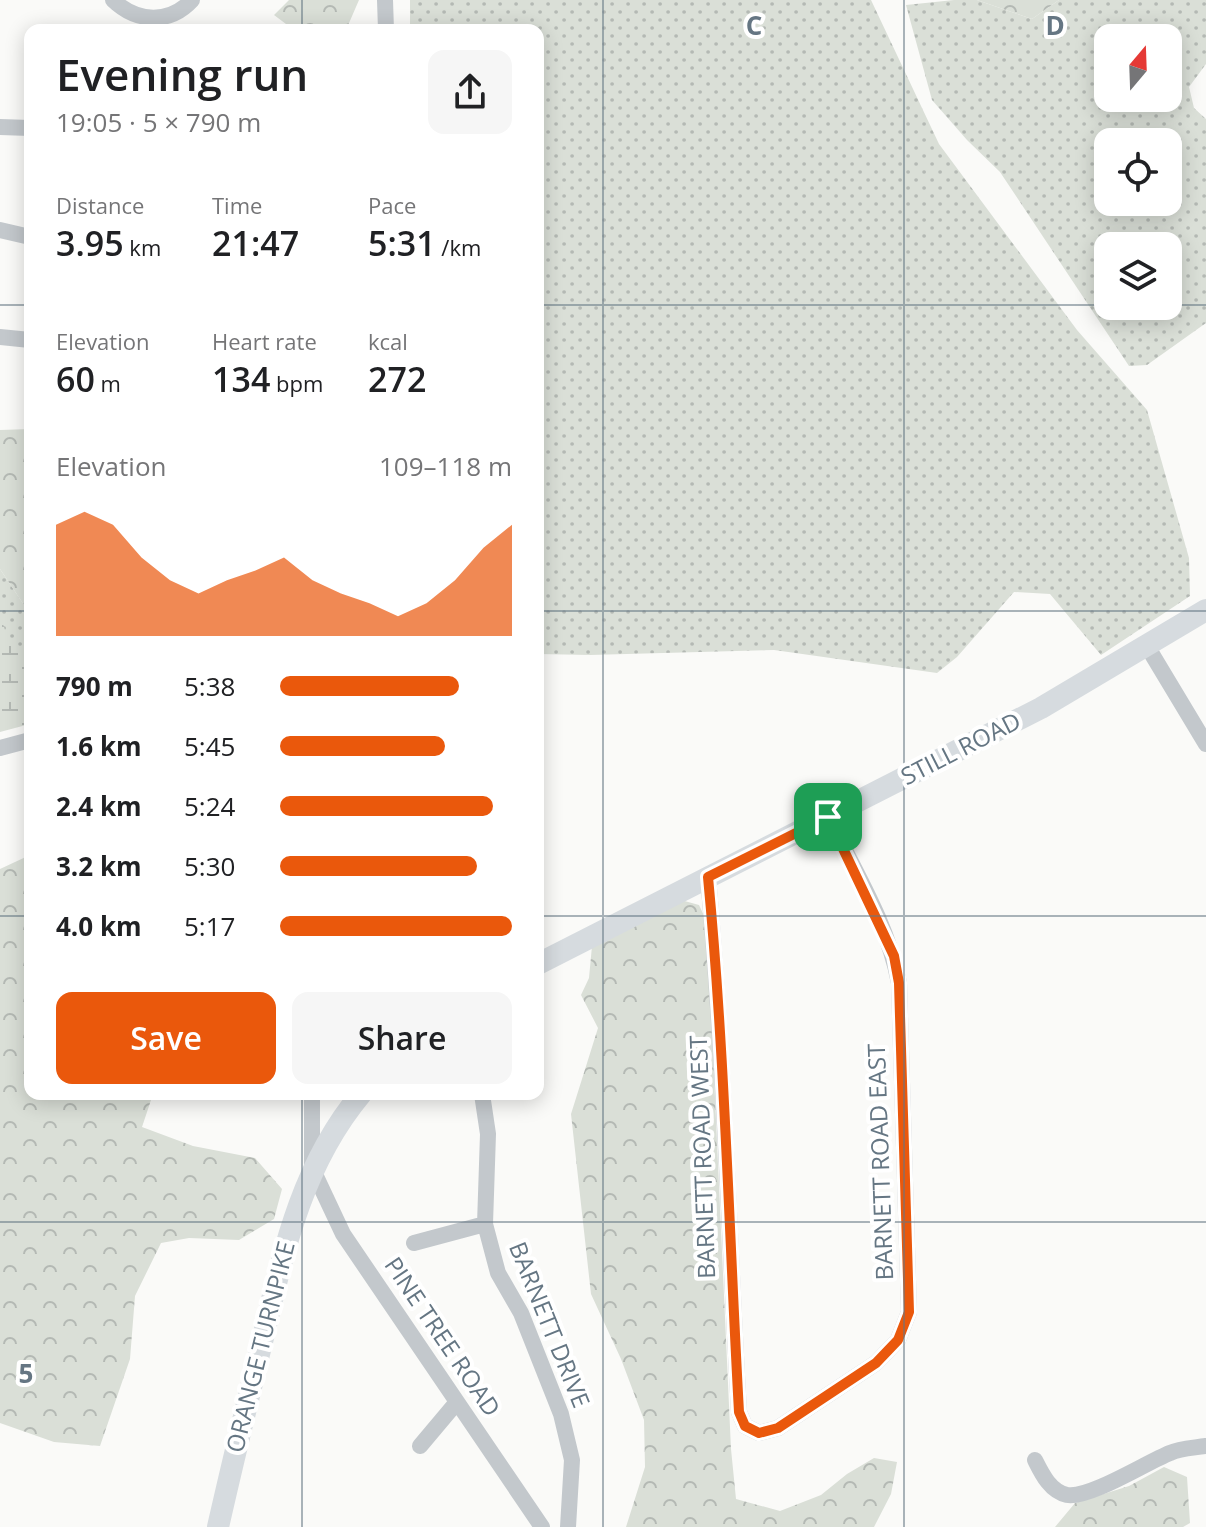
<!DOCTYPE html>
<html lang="en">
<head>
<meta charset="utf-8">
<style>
	body { margin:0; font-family:"Open Sans",sans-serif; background:#f6f6f6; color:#202124; height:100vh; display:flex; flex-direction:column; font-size:30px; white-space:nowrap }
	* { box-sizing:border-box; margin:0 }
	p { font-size:26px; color:#757577 }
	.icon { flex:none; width:44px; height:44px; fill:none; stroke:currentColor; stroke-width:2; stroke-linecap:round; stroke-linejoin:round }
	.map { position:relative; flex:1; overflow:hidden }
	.side { position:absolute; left:24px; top:24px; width:520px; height:1076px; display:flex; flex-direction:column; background:#fff; border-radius:16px; box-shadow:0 4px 20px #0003 }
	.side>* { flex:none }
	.needle { width:52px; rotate:19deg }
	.buttons { position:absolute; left:1094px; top:24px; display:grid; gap:16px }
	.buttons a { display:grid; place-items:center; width:88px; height:88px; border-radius:16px; background:#fff; box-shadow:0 4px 20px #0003; font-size:40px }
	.pin { position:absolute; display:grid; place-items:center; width:68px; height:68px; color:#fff; margin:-34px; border-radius:16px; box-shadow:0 4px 12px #0006 }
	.round { display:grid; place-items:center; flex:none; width:84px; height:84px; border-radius:16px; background:#f6f6f6 }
	.headline { display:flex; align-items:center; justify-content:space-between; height:136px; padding:0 32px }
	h1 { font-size:44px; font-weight:600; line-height:60px }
	.figures { display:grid; grid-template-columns:repeat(3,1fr); gap:12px; height:136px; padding:8px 32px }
	.figures div { display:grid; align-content:center }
	.figures b { font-size:34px; font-weight:600 }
	.figures small { font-size:22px; font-weight:400 }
	.figures p { font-size:22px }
	.chart { height:224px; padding:16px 32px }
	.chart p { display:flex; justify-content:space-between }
	.chart svg { width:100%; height:144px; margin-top:8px; fill:#ea580c; opacity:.7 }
	.cta { display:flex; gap:16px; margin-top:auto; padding:16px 32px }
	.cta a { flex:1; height:92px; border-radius:16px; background:#ea580c; color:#fff; font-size:32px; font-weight:600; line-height:92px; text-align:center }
	.cta a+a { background:#f6f6f6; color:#202124 }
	ul { padding:0 32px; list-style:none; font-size:26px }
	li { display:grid; grid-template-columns:128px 96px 1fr; align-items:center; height:60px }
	li i { height:20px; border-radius:10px; background:#ea580c }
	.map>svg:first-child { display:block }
	.grass { fill:url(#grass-dots); fill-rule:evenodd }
	.forest { fill:url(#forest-crowns) }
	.wetland { fill:url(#wetland-marsh) }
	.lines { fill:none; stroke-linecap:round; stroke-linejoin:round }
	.minor { stroke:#c3c8cc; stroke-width:16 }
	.major { stroke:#d6dbdf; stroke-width:22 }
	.route-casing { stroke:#fff; stroke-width:16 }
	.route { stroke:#ea580c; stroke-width:10 }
	.grid { fill:none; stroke:#657683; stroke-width:2; stroke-opacity:0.55 }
	.labels { text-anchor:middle; stroke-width:8; stroke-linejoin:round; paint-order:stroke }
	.street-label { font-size:24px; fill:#657683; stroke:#fff }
	.grid-label { font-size:26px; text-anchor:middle; font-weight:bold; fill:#657683; stroke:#fff; stroke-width:8; stroke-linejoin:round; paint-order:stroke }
</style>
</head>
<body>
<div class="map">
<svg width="1206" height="1527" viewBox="0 0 1206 1527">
	<defs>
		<pattern id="grass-dots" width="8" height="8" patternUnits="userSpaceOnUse" patternTransform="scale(2)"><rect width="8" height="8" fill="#dadfd7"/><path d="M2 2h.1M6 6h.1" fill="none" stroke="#b4b9b4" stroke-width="1.8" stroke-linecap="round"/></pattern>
		<pattern id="forest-crowns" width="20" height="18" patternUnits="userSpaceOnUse" patternTransform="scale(2)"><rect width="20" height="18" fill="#dadfd7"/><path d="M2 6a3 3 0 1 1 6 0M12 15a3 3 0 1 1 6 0" fill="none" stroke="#b4b9b4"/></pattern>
		<pattern id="wetland-marsh" width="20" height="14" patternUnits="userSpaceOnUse" patternTransform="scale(2)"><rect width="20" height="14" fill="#dadfd7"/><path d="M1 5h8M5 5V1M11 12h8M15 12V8" fill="none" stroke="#b4b9b4"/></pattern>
	</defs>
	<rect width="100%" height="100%" fill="#fafaf8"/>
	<path class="grass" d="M410 0H871L939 144 1077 330 1147 410 1189 558 1190 596 1101 655 1050 594 1014 592 957 657 937 673 774 650 590 655 538 654V30H410Z
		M954 0H977L1032 19 1059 0H1206V64L1189 87 1194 108 1206 119V323L1147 365 1129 366 1000 172 967 140 932 100 906 5ZM1108 38H1168V98H1108ZM1108 142H1168V202H1108ZM1108 246H1168V306H1108Z
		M0 569 30 614V711L0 724Z"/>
	<path class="forest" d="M289 0H359L346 30H294L274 15Z
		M977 0H1059L1032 19Z
		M30 429V614L0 569V430Z
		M30 855V1094H153L142 1127 193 1146 255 1158 282 1189 274 1219 239 1240 189 1238 161 1243 135 1296 130 1359 100 1446 54 1442 0 1423V869Z
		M681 900 699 905 707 922 731 1449 736 1499 780 1511 821 1495 847 1474 874 1458 897 1462 891 1494 874 1527H626L645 1467 644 1420 621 1359 591 1294 571 1114 598 1028 581 995 589 978 592 946Z
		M1164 1467 1187 1477 1190 1523 1183 1527H1055L1075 1503 1129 1486Z"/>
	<path class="wetland" d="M0 615 7 636 30 662V724L0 732Z"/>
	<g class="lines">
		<path class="minor" d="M113 0C137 23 170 24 192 0
			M385 0 386 30
			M0 127 30 128
			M0 230 30 237
			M0 337 30 340
			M1147 646 1206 744
			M0 748 30 740
			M708 877C724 1055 729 1234 739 1412L745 1426 759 1433 778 1428 876 1363 898 1340 909 1312 899 983C888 924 854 870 828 817
			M312 1094V1168L343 1234 542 1527
			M482 1094 488 1134 485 1224 498 1273 521 1313 561 1414 572 1460 568 1527
			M414 1243 485 1224
			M420 1446 457 1402
			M1035 1460C1042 1474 1050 1491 1067 1495 1089 1499 1147 1462 1170 1453 1180 1448 1194 1448 1206 1446"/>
		<path class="major" d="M538 964 1041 708 1206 610
			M218 1527C232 1465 247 1404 262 1342 283 1253 301 1166 361 1094"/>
	</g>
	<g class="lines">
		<defs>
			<path id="route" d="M828 817 894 956 899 983 909 1312 898 1340 876 1363 778 1428 759 1433 745 1426 739 1412C729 1234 725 1055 708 877Z"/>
		</defs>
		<use href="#route" class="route-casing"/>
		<use href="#route" class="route"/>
	</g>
	<path class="grid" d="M302 0V30M603 0V1527M904 0V1527M0 305H30M538 305H1108M1168 305H1206M0 611H30M538 611H1206M0 916H30M538 916H1206M302 1094V1527M0 1222H1206"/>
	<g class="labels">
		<g class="street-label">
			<text transform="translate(961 749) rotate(-27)" y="8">STILL ROAD</text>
			<text transform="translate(703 1157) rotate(-92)" y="8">BARNETT ROAD WEST</text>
			<text transform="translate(881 1162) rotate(-92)" y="8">BARNETT ROAD EAST</text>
			<text transform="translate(549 1325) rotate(68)" y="8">BARNETT DRIVE</text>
			<text transform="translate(442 1337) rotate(56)" y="8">PINE TREE ROAD</text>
			<text transform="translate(261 1347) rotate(-76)" y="8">ORANGE TURNPIKE</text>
		</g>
	</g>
	<g class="grid-label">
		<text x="754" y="35">C</text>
		<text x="1055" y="35">D</text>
		<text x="26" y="1383">5</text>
	</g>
</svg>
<div class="buttons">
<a><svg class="needle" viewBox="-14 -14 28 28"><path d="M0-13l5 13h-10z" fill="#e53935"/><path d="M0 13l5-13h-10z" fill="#757577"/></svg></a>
<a><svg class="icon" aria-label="locate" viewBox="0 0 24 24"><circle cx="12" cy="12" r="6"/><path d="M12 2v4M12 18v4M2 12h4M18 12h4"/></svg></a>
<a><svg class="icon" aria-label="layers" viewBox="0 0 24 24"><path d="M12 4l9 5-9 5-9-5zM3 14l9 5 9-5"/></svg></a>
</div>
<div class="pin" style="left:828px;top:817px;background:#1e9e55"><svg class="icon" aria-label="arrive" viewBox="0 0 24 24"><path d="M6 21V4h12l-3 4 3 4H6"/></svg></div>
<section class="side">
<div class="headline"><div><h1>Evening run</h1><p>19:05 · 5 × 790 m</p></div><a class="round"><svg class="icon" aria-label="share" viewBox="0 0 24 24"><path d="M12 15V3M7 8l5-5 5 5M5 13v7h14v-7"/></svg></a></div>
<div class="figures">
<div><p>Distance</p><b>3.95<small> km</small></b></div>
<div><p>Time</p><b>21:47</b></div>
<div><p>Pace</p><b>5:31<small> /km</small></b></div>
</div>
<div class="figures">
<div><p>Elevation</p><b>60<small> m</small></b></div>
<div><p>Heart rate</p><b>134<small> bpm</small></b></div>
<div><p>kcal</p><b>272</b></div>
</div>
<div class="chart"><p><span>Elevation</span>109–118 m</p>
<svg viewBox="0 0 160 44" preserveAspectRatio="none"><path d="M0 44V10L10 6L20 10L30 20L40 27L50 31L60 27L70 24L80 20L90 27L100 31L110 34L120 38L130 34L140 27L150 17L160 10V44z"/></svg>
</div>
<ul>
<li><b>790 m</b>5:38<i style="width:77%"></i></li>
<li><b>1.6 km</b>5:45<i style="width:71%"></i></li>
<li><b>2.4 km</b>5:24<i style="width:92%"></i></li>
<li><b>3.2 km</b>5:30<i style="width:85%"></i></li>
<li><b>4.0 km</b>5:17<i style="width:100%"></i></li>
</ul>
<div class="cta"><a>Save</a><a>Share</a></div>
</section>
</div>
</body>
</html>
